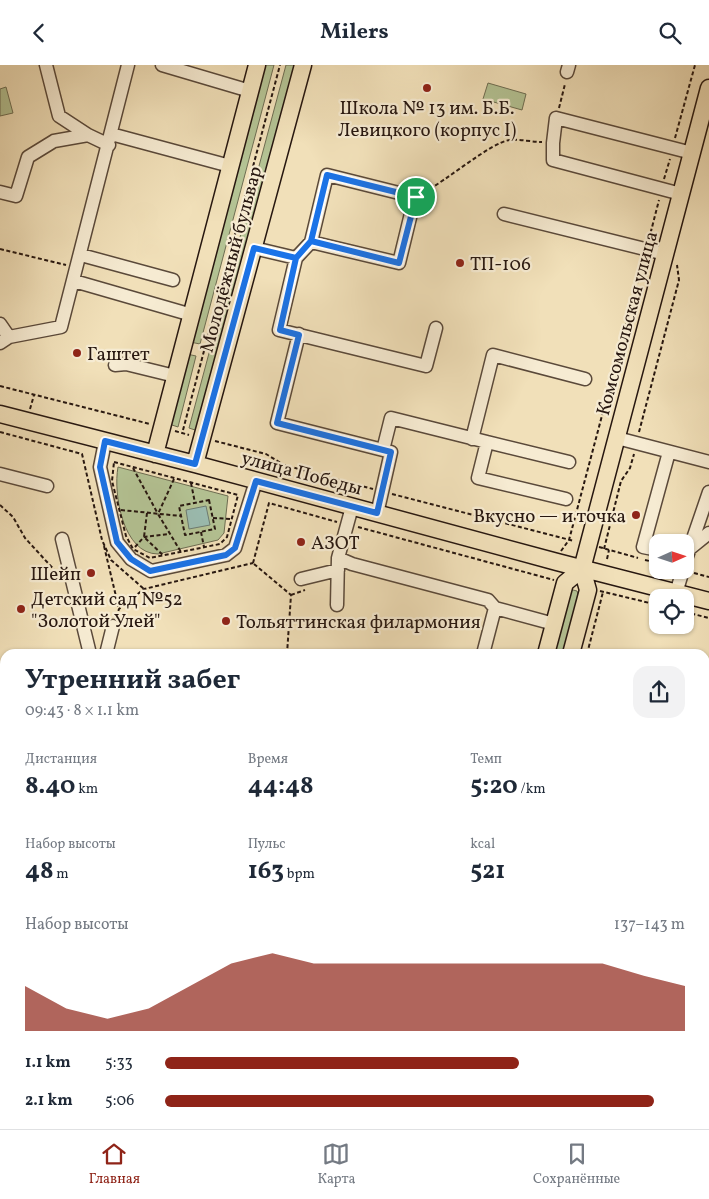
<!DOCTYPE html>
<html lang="ru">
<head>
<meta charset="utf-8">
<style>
	body { margin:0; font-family:Vollkorn,serif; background:#f2f2f3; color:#1f2937; height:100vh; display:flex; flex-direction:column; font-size:19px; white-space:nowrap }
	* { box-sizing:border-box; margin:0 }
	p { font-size:16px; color:#747a83 }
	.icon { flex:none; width:28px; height:28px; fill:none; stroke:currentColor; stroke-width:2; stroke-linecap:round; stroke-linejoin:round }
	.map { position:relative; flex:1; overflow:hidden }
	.details { position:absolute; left:0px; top:584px; width:710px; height:481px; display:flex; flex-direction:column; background:#fff; border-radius:15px 15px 0 0; box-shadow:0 1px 4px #0004 }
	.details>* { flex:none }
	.needle { width:32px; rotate:87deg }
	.buttons { position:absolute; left:649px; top:469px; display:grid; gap:10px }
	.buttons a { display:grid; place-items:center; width:45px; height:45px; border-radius:10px; background:#fff; box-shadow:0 1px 4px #0004; font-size:25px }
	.pin { position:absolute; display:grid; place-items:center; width:42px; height:42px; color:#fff; margin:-21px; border:2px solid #fff; border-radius:50%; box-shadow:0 1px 5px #0007 }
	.round { display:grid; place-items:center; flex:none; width:52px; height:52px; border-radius:15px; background:#f2f2f3 }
	.head { display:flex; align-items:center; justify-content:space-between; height:85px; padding:0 25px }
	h1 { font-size:28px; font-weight:700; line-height:38px }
	.stats { display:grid; grid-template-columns:repeat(3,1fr); gap:8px; height:85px; padding:5px 25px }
	.stats div { display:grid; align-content:center }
	.stats b { font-size:25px; font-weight:700 }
	.stats small { font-size:14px; font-weight:400 }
	.stats p { font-size:14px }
	.chart { height:140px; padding:10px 25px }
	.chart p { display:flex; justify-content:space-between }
	.chart svg { width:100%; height:90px; margin-top:5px; fill:#8f2418; opacity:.7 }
	ul { padding:0 25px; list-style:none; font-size:16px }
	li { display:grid; grid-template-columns:80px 60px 1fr; align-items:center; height:38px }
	li i { height:12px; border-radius:6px; background:#8f2418 }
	header { display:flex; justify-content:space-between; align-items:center; height:65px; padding:0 25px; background:#fff; font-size:22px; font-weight:700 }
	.menu { display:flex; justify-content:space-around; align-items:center; height:70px; border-top:1px solid #e0e1e3; background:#fff; font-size:14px; color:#747a83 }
	.menu a { display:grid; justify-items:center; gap:2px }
	.menu .active { color:#8f2418 }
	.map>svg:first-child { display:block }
	.green { fill:#b4c394; stroke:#6e6d52 }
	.water { fill:#9bbdb2; stroke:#6d7b71 }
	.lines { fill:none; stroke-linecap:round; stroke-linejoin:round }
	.minor-casing { stroke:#5a493a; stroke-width:15 }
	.major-casing { stroke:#271710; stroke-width:19 }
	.path { stroke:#271710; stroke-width:2; stroke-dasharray:4 2.5; stroke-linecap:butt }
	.minor { stroke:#f6ebd2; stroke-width:12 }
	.major { stroke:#f1e0b9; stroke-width:16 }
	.route-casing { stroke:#fff; stroke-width:10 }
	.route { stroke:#1a73e8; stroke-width:6 }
	.poi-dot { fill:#8f2418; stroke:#f6ebd2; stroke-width:2 }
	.labels { text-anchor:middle; stroke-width:4.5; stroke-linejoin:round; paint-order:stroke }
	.poi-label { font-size:19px; fill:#271710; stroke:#f6ebd2; text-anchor:start }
	.street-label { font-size:19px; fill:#271710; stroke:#f6ebd2 }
</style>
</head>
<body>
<header><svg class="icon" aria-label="back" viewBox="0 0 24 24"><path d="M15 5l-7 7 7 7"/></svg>Milers<svg class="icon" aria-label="search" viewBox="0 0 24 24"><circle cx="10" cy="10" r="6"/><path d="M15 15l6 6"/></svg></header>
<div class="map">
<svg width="709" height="1064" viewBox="0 0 709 1064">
	<rect width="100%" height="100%" fill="#f1e0b9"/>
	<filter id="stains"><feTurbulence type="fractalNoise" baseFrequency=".004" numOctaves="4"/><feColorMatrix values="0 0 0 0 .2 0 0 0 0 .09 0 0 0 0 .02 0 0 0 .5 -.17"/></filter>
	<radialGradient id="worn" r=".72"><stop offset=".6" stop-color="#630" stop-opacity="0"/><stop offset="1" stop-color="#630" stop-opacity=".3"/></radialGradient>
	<path class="green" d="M264 0H274L200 279 190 277Z
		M286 0H295L198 366 189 363Z
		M488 18 526 29 522 45 483 34Z
		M6 22 13 48 0 51V24Z
		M187 289 196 291 178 362 169 359Z
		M118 402 228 431 224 468 218 475 158 489C123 489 113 429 118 402Z
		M573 525 577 526 579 533 563 589H552L571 526Z"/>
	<path class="water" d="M206 441 210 460 189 464 186 445Z"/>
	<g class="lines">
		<defs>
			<path id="minor" d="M46 0 59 51 88 70
				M162 0 250 26
				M567 7 569 0
				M111 69 230 101
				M0 127 16 131 28 92 54 76 88 70 109 80
				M681 129 553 95V78L556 53 692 88
				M504 149 665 189
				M311 177 327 110 415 132 399 198 311 177 296 193 279 265 426 301 436 263
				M254 183 296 193
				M81 190 173 215
				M74 216 185 248
				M0 259 9 272
				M299 269 277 358 391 387 377 449
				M0 278 9 272 61 262 128 0
				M115 300 126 299 175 311
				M617 373 709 397
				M472 374 493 290 585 314
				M105 377 100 402 117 477 131 494 151 506 226 490 235 483 256 416
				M487 377 569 397
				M383 385 391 353 487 377 478 413 566 434
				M0 409 47 421
				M62 474 90 589
				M658 485 643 482 669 387
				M688 485 709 468
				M338 493 352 499 488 535 495 543 554 559
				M685 497 709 427
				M301 514 338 505
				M676 528 683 505
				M337 540 338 493 352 442
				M106 589 113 561
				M483 589 495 543
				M0 675 5 674
				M0 727 5 725
				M705 744 709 745
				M0 817 5 816
				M705 998 709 984
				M4 1064 5 1060
				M687 1064 688 1060"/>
			<path id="major" d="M0 349 195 399 557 497 709 536
				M155 389 257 0
				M195 399 303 0
				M546 589 565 518 582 504
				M571 589 588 525 582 504 709 23
				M705 817 709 818
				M705 842 709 843
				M0 903 5 902
				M630 1060 645 1064
				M423 1064 424 1060
				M447 1064 448 1060"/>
		</defs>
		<use href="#minor" class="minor-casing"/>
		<use href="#major" class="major-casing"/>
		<path class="path" d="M559 43 565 19
			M675 73 695 0
			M664 114 670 94
			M424 127C445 117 491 77 510 75 520 74 532 77 542 77
			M649 174 659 135
			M0 184 66 200
			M0 321 150 359
			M30 344 34 330
			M183 365 280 0
			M175 366 189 370
			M0 367 82 389 102 475 111 495 144 524
			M639 367 679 215 677 200
			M215 376 266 389 284 400 373 424
			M114 397 238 430 227 472 220 479 150 493 133 484 126 471 112 416Z
			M133 403 158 449
			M282 409 284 400
			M174 414 158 449 181 487
			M191 418 195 438
			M392 429 574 476
			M209 435 215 464 185 470 179 441Z
			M0 440 13 452 25 473 59 510
			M121 445 181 451
			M147 448 144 472 164 491
			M213 453 232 454
			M358 462 554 515
			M201 467 204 482
			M104 481 119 544
			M135 482 144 472 170 469
			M599 482 638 493
			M604 484 621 416 630 403 634 389
			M561 486 569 475 643 196
			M607 494 609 485
			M645 495 658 498
			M253 498 269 438 337 457
			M254 499 291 530 287 589
			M694 508 709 512
			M600 526 658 540
			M291 530 305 525
			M685 547 709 553
			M116 552 119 544 144 524 253 498
			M587 589 603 527
			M0 626 5 625
			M705 802 709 803
			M0 869 5 867
			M584 1060 599 1064
			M703 1060 709 1062
			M469 1064 470 1060"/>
		<use href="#minor" class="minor"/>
		<use href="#major" class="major"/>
	</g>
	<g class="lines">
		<defs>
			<path id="route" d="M416 132 327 110 311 176 296 193 254 183 195 399 105 376 100 402 117 477 131 494 150 506 226 490 235 483 256 416 377 448 391 387 277 358 299 270 280 265 296 193 311 176 399 198 416 132"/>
		</defs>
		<use href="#route" class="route-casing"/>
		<use href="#route" class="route"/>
	</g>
	<g class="poi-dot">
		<circle cx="427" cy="23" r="5"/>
		<circle cx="460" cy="198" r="5"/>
		<circle cx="77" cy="288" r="5"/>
		<circle cx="636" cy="450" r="5"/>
		<circle cx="301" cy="477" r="5"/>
		<circle cx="91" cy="508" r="5"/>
		<circle cx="21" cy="544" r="5"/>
		<circle cx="226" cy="556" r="5"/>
	</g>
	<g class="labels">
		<g class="poi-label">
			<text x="427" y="49" text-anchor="middle">Школа № 13 им. Б.Б.<tspan x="427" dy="22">Левицкого (корпус I)</tspan></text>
			<text x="470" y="205">ТП-106</text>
			<text x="87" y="295">Гаштет</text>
			<text x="626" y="457" text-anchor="end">Вкусно — и точка</text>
			<text x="311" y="484">АЗОТ</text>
			<text x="81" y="515" text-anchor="end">Шейп</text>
			<text x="31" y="540">Детский сад №52<tspan x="31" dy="22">"Золотой Улей"</tspan></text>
			<text x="236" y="563">Тольяттинская филармония</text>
		</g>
		<g class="street-label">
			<text transform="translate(230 194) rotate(-75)" y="7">Молодёжный бульвар</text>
			<text transform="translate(626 258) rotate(-75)" y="7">Комсомольская улица</text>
			<text transform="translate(302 407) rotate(15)" y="7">улица Победы</text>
		</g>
	</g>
	<rect width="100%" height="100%" filter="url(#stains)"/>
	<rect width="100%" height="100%" fill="url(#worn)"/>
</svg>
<div class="buttons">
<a><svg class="needle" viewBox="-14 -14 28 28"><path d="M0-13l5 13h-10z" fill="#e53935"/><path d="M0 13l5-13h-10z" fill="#747a83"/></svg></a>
<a><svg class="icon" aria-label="locate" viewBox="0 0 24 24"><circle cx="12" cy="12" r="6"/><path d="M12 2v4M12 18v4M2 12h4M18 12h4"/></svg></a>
</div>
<div class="pin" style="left:416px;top:132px;background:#1e9e55"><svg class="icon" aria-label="arrive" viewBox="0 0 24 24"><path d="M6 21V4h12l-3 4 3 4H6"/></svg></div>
<section class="details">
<div class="head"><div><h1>Утренний забег</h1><p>09:43 · 8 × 1.1 km</p></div><a class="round"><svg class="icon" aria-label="share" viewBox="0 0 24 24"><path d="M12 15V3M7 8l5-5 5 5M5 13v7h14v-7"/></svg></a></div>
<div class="stats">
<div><p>Дистанция</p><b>8.40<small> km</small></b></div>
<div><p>Время</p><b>44:48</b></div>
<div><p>Темп</p><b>5:20<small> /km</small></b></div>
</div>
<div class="stats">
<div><p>Набор высоты</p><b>48<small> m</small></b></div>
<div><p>Пульс</p><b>163<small> bpm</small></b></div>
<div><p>kcal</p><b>521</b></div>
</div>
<div class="chart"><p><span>Набор высоты</span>137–143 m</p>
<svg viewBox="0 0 160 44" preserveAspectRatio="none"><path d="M0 44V22L10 33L20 38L30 33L40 22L50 11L60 6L70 11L80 11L90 11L100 11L110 11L120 11L130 11L140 11L150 17L160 22V44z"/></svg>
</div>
<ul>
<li><b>1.1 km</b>5:33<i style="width:68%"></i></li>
<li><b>2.1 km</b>5:06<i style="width:94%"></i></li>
</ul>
</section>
</div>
<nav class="menu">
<a class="active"><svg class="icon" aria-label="home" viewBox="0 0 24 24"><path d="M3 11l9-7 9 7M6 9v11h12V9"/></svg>Главная</a>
<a><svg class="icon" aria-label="map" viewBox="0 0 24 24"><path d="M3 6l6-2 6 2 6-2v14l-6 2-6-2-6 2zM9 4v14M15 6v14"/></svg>Карта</a>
<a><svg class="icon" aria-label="saved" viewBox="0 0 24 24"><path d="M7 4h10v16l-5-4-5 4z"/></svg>Сохранённые</a>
</nav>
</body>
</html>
